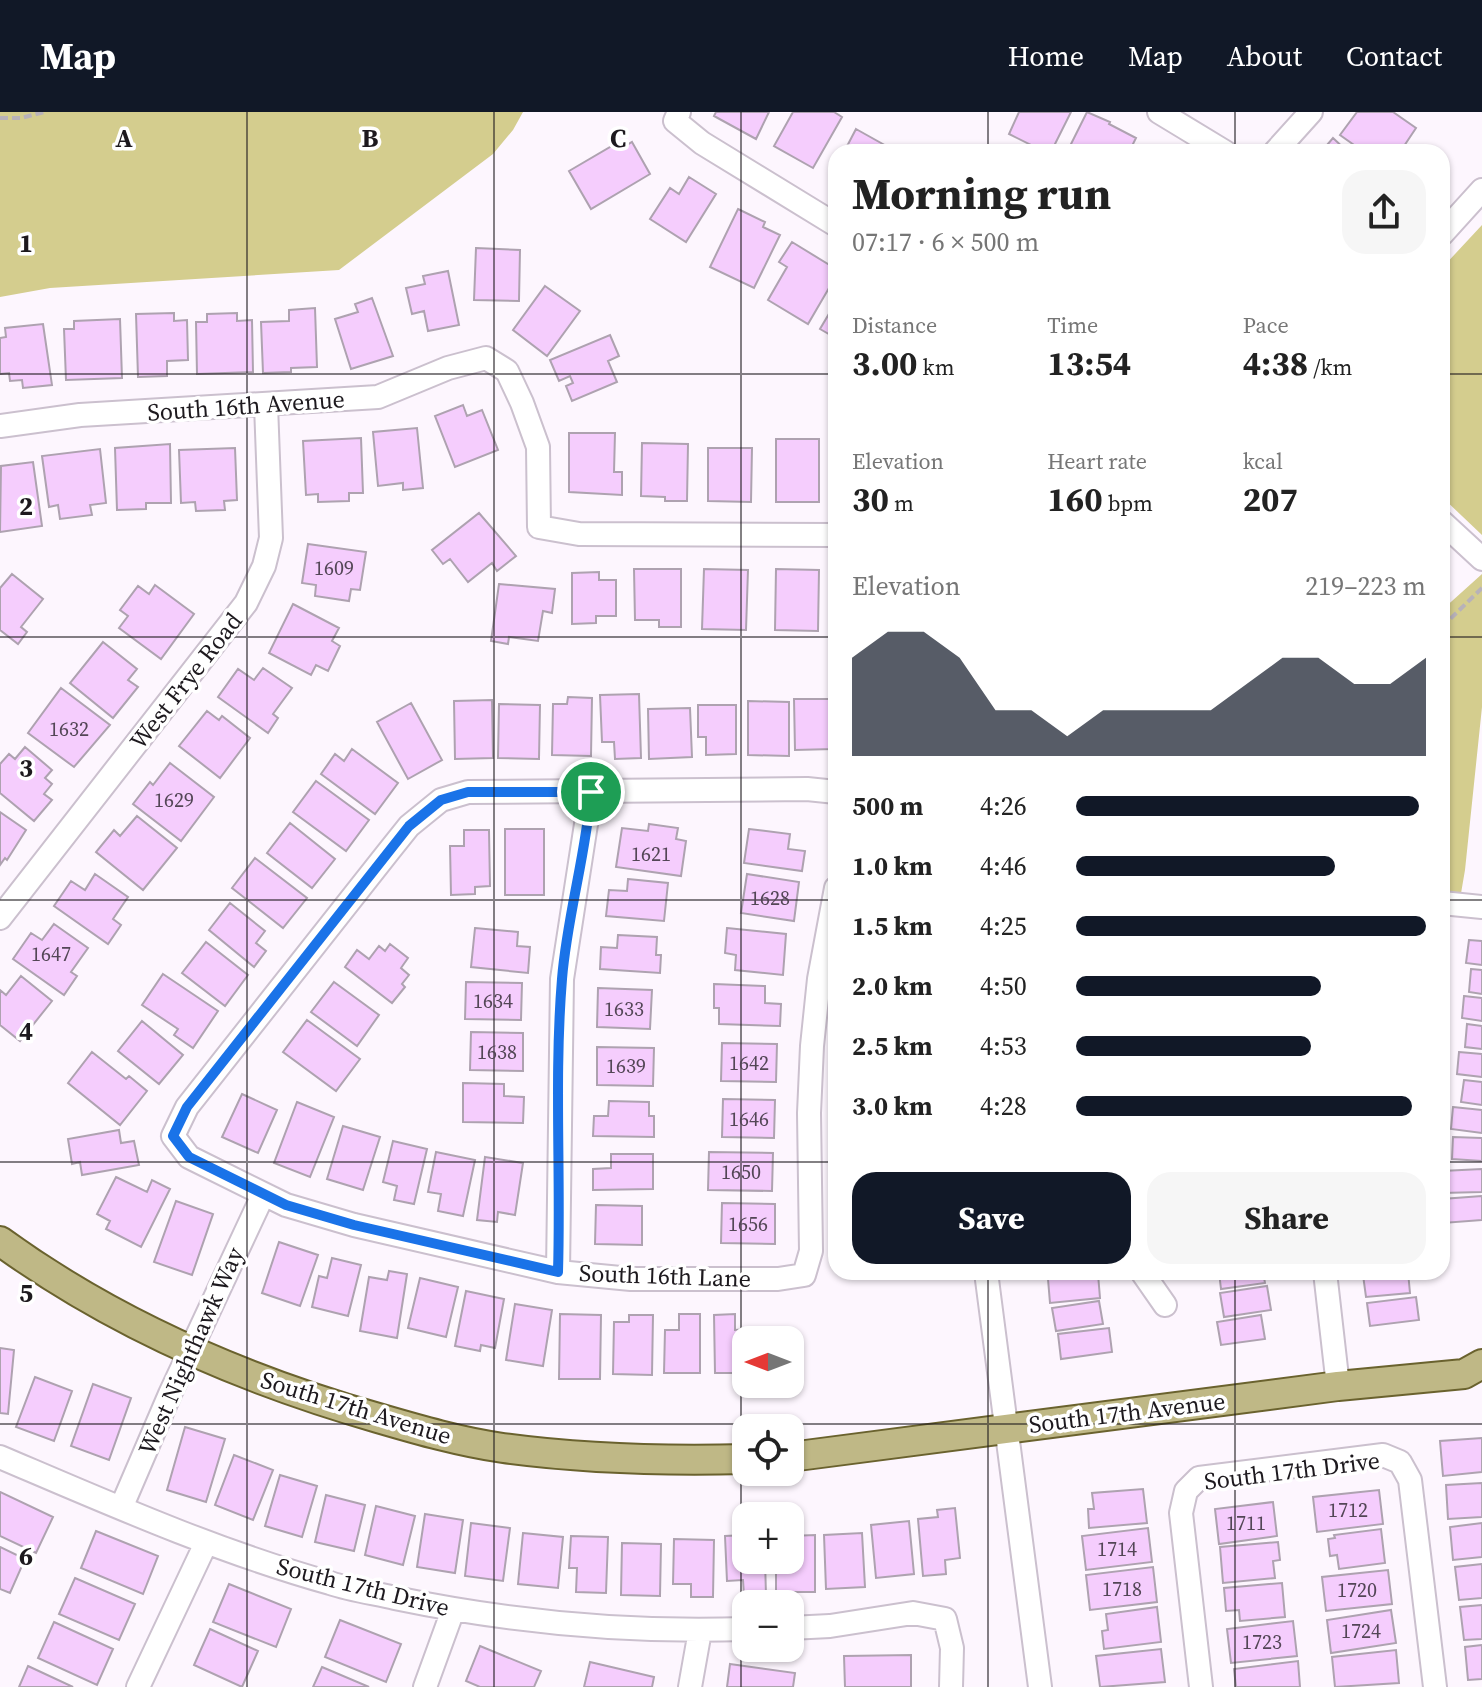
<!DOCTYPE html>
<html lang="en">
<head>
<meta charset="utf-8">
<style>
	body { margin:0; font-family:"Source Serif 4",serif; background:#f6f6f6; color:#222; height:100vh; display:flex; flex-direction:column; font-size:30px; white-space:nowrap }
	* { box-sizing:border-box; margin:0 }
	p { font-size:26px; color:#767676 }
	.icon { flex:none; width:44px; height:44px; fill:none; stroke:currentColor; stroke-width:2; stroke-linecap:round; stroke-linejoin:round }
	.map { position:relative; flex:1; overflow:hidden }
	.details { position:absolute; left:828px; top:32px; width:622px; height:1136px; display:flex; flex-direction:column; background:#fff; border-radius:24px; box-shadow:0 2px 6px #0004 }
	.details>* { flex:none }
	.needle { width:52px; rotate:270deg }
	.tools { position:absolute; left:732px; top:1214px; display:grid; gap:16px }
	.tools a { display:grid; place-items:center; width:72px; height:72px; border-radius:16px; background:#fff; box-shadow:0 2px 6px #0004; font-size:40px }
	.pin { position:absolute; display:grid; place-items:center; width:68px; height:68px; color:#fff; margin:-34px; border:4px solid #fff; border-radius:50%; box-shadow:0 2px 8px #0007 }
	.round { display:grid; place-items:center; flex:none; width:84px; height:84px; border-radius:24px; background:#f6f6f6 }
	.headline { display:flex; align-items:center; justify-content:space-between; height:136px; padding:0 24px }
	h1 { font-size:44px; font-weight:700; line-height:60px }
	.stats { display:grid; grid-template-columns:repeat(3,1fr); gap:12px; height:136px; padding:8px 24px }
	.stats div { display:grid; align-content:center }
	.stats b { font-size:34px; font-weight:700 }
	.stats small { font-size:22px; font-weight:400 }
	.stats p { font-size:22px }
	.chart { height:224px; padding:16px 24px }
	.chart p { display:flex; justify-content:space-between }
	.chart svg { width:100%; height:144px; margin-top:8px; fill:#111827; opacity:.7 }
	.cta { display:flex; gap:16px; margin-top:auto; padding:16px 24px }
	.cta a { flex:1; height:92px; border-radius:24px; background:#111827; color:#fff; font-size:32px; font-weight:700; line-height:92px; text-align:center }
	.cta a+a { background:#f6f6f6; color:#222 }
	ul { padding:0 24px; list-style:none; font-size:26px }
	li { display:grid; grid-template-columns:128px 96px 1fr; align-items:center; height:60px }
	li i { height:20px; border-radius:10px; background:#111827 }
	header { display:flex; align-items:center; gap:48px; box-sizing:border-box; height:112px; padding:0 40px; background:#111827; color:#fff }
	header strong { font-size:38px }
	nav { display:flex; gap:44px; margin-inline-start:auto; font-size:28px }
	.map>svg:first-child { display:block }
	.green { fill:#d4cd8e }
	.building { fill:#f5cdfd; stroke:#aea2b0; stroke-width:2 }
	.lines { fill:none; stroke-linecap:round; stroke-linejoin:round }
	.minor-casing { stroke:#cbc0ce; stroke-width:26 }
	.major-casing { stroke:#6a622e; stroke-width:32 }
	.path { stroke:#b8b2b9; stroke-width:4; stroke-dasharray:8 4; stroke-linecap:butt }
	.minor { stroke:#fff; stroke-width:22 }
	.major { stroke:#bfb886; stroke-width:28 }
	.route-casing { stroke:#fff; stroke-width:16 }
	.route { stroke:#1a73e8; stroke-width:10 }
	.grid { fill:none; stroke:#1d191e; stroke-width:2; stroke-opacity:0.55 }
	.labels { text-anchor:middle; stroke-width:7; stroke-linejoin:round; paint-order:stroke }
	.number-label { font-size:20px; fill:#534656 }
	.street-label { font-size:24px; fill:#1d191e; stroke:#fff }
	.grid-label { font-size:26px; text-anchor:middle; font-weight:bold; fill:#1d191e; stroke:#fff; stroke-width:7; stroke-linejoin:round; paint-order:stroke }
</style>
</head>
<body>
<header>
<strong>Map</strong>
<nav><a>Home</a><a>Map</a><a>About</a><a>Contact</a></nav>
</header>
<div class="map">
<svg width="1482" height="1575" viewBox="0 0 1482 1575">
	<rect width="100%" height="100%" fill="#fdf6fe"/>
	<path class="green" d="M0 0H523L513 18 493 42 339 158 50 176 0 185Z
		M1482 113V423L1442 385V156Z
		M1482 462V595L1465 758 1459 793 1442 791V498Z"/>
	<path class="building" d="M716 0H769L756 27 714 4Z
		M793 0H834L842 5 813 56 774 34Z
		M1019 0H1071L1051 40H1045L1009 22Z
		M1087 0 1110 10 1109 12 1136 26 1129 40H1067Z
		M1357 0H1393L1416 16 1400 40H1364L1340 23Z
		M856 17 897 40H844Z
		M1333 26 1348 40H1321Z
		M632 30 650 62 591 97 569 59 617 31 620 37Z
		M689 65 716 82 686 130 650 107 670 76 679 82Z
		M738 97 765 110 763 115 780 123 754 176 710 155Z
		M792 130 836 157V164L808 212 768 188 787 155 779 150Z
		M476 136 520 138 519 189 474 188Z
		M448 159 459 213 428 219 424 199 412 202 406 176 425 172 423 164Z
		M545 174 580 199 547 244 513 218Z
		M372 186 393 244 351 257 335 207 358 200 355 192Z
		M836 190V223L834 225 820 217Z
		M315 196 317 255 291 256V260L263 261 261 210 289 209V198Z
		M174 201V209L187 208 188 248 167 249V264L138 265 136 202Z
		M237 201V209L252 208 253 260 197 262 196 210H207V202Z
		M120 207 122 266 66 268 64 217H74V209Z
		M43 212 52 273 23 276 22 268 10 269 9 261 0 262V226L6 225 5 216Z
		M610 223 619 244 608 249 617 270 572 289 566 274 573 271 570 264 559 269 550 248Z
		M463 293 467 304 482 298 498 338 455 355 435 304Z
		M417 316 423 376 403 378V371L378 374 373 320Z
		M569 321H615L614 360H622V383L569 380Z
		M361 326 363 381H349V389L318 390V382L306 383 303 329Z
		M776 327H819V390H776Z
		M642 331 688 332 687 389H665V385L641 384Z
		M170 332 171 391H146V397L117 398 115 336Z
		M235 336 237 388 224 389 225 398 196 399 195 390 181 391 179 338Z
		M708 336H752L751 390 708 389Z
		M100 337 106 391 90 393 92 403 60 407 58 393 49 395 42 344Z
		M33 350 42 414 0 420 1 354Z
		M479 401 516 444 497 459 492 451 468 470 450 447 443 452 432 438Z
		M308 432 366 440 360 478 351 477 349 489 315 484 316 473 302 471Z
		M634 457H681V515H659V508H635Z
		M704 457 748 458 746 518 702 517Z
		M776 457 819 458 818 519 775 518Z
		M599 460V468H616V504H596V511L572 512V461Z
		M12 462 43 487 21 515 27 520 18 532 0 518V476Z
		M499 472 555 477 552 501 543 499 538 529 509 525 508 532 491 529Z
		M155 473 194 502 161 547 119 516 128 504 120 498 138 474 149 482Z
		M293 492 339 516 332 529 340 534 328 559 316 553 311 563 269 541Z
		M103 530 137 557 128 568 138 575 113 606 70 571Z
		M263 556 292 576 273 602 278 606 268 621 218 585 238 557 254 568Z
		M61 576 110 613 74 655 28 621Z
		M639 582 641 646 615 647 614 630H602L600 583Z
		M568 585 592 586 591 644 552 643 553 592H567Z
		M794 587H832L833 637 795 638Z
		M492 588 493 646 455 647 454 589Z
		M748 589 789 590V644L748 643Z
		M411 591 442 648 408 667 377 610Z
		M499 592 540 593 539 647 498 646Z
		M698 593H736V642L706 643V625H698Z
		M690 596 692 645 649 647 648 597Z
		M207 599 219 608 222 604 250 626 220 666 179 634Z
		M25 635 52 658 45 666 52 672 44 682 52 688 34 709 0 681V652L9 642 15 647Z
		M352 637 398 671 375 702 321 662 335 642 344 649Z
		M170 651 214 685 181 729 133 692 150 670 153 673Z
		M316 669 369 708 346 739 293 700Z
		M0 700 26 718 7 748 5 746 0 753Z
		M137 704 177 736 143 778 96 740 114 718 120 724Z
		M290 711 335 747 312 776 267 741Z
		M649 712 678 716 676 727 686 729 681 764 616 755 622 716 648 719Z
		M505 717H544V783H505Z
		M749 717 790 722 788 737 805 739 802 759 744 751Z
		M464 718H489L490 774 475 775V782L451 783 450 734H464Z
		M255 746 307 786 283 816 232 776Z
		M95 762 128 785 113 807 121 813 108 832 54 794 71 769 85 778Z
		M747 762 799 770 794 809 741 801Z
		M628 767 668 771 664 809 606 804 609 778 627 779Z
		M230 791 265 819 256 831 266 839 254 855 209 818Z
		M54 812 88 836 71 860 77 864 64 883 13 847 31 821 42 828Z
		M475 816 518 820 517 834 530 835 528 861 471 855Z
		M727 816 786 822 783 863 735 858 736 843 725 841Z
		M618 823 657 825 656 843H661L660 861 600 857 601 835 617 836Z
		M1469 828 1482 829V853L1466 851Z
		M206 830 248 863 225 894 182 861Z
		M390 832 408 846 401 856 409 863 402 872 405 875 392 891 345 855 357 838 369 847 379 834 385 839Z
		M1471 857 1482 858V882L1469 880Z
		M163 862 218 899 193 936 174 923 178 917 142 893Z
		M21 864 52 889 20 929 0 913V878L6 883Z
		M334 870 379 903 357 934 311 900Z
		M466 870 522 871 521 908 465 907Z
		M714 872 765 874V891L781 892 780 914 719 912V896H714Z
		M598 876 652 878 650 917 597 915Z
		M1464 884 1482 886V909L1462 906Z
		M307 908 360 947 336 979 283 940Z
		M142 909 183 943 159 972 118 939Z
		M1467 912 1482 914V937L1465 935Z
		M471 920 523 921V959L470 958Z
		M722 931 777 932 776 970 721 969Z
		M597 935 654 936 653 974 597 973Z
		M92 940 126 967 129 964 147 979 120 1013 68 971Z
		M1459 940 1482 942V965L1457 962Z
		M1464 968 1482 970V993L1461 990Z
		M463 971 504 972V984L524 985 523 1011 463 1010Z
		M242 982 277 998 258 1041 222 1025Z
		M723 987 775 988 774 1026 722 1025Z
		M609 989 649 990V1004H654V1025L593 1024 594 1004H608Z
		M297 990 334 1005 310 1065 274 1051Z
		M1453 995 1482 998V1021L1451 1017Z
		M343 1014 380 1025 363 1078 327 1067Z
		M119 1018 121 1031 134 1029 139 1053 82 1063 80 1050 72 1052 68 1027Z
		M1453 1025 1482 1026V1049L1452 1047Z
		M393 1029 427 1037 414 1092 394 1088 397 1074 383 1070Z
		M436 1040 475 1048 463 1104 438 1099 441 1082 428 1080Z
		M709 1040 773 1041 772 1079 708 1078Z
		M611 1042H653V1077L593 1078V1057L611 1056Z
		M485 1045 523 1051 515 1103 498 1100 497 1110 477 1108Z
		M1482 1057V1080L1442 1081V1059Z
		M116 1065 147 1080 152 1068 170 1077 141 1135 106 1117 110 1109 97 1102Z
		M1482 1084V1108L1443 1111 1442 1087Z
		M176 1089 213 1102 192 1163 154 1150Z
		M722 1091 775 1092V1132L721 1131Z
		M596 1093 642 1094V1133L595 1132Z
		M279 1130 318 1143 300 1194 262 1181Z
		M332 1146 361 1153 348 1204 312 1195 319 1164 327 1166Z
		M389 1159 407 1162 397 1226 360 1219 369 1165 387 1168Z
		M1219 1160H1263L1265 1171 1221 1177Z
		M1408 1160 1410 1181 1366 1185 1363 1163Z
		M1098 1162 1100 1186 1050 1191 1048 1167Z
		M420 1166 458 1175 446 1225 408 1216Z
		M1267 1174 1271 1198 1224 1205 1220 1181Z
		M466 1179 504 1187 495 1236 481 1233 480 1239 455 1234Z
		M1416 1185 1419 1208 1370 1214 1367 1191Z
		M1099 1189 1103 1212 1056 1219 1052 1196Z
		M515 1192 552 1198 543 1254 506 1248Z
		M560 1202 601 1203 600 1267H559Z
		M679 1202H700V1261H664L665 1218H679Z
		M735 1202V1218L748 1217 746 1261H715L714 1203Z
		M629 1203H653L652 1263 613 1262 614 1210H629Z
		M1261 1203 1265 1227 1221 1233 1217 1210Z
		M1109 1216 1112 1240 1061 1247 1058 1222Z
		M0 1236 14 1238 8 1302 0 1301Z
		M35 1265 72 1279 54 1329 16 1315Z
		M93 1272 131 1286 109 1348 71 1334Z
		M185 1315 225 1327 206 1390 167 1378Z
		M1482 1326V1360L1443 1364 1440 1329Z
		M234 1343 273 1358 253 1408 215 1393Z
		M280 1363 317 1374 302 1425 265 1414Z
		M1482 1371V1405L1448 1407 1446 1373Z
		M1143 1377 1147 1411 1089 1416 1088 1397H1094L1092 1381Z
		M1379 1378 1383 1412 1317 1420 1313 1385Z
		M0 1380 53 1405 36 1441 0 1424Z
		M326 1383 365 1393 354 1439 315 1430Z
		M1273 1390 1277 1424 1219 1432 1215 1397Z
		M376 1394 415 1404 403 1453 365 1443Z
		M955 1396 960 1446 945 1448 946 1462 923 1464 918 1407 938 1405 937 1398Z
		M425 1402 463 1408 455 1461 417 1455Z
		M909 1409 914 1462 876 1466 871 1413Z
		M471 1411 510 1416 503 1469 465 1464Z
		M1482 1411V1445L1453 1448 1450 1415Z
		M1148 1416 1152 1450 1086 1458 1082 1424Z
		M1381 1417 1385 1451 1339 1457 1337 1443 1330 1444 1328 1427 1335 1426 1334 1423Z
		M96 1419 158 1444 143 1482 81 1456Z
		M523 1421 563 1425 558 1476 518 1472Z
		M862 1421 865 1475 826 1477 824 1423Z
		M746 1423V1448H765L766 1483 744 1484 743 1468 727 1469 725 1424Z
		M815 1423V1480H776V1448H790V1424Z
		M571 1424 608 1425 606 1481 576 1480 577 1456H569Z
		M674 1427 714 1428 713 1485H691V1472H673Z
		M1278 1430 1280 1448 1273 1449 1275 1466 1223 1471 1220 1435Z
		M622 1431 661 1432 660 1484 621 1483Z
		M0 1435 25 1447 10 1481 0 1477Z
		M1482 1452V1486L1459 1488 1455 1455Z
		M1153 1455 1157 1490 1090 1498 1086 1463Z
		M1388 1458 1392 1492 1326 1499 1322 1465Z
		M75 1466 135 1492 119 1528 59 1502Z
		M1282 1471 1285 1505 1240 1509 1239 1498 1226 1499 1224 1476Z
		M229 1472 291 1497 276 1535 213 1510Z
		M1482 1493V1527L1464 1528 1460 1495Z
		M1157 1495 1161 1530 1104 1537 1102 1519 1108 1518 1106 1502Z
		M1391 1498 1396 1531 1331 1541 1327 1508Z
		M340 1508 401 1532 386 1570 325 1545Z
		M1293 1509 1297 1544 1231 1551 1227 1517Z
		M54 1510 113 1537 97 1573 38 1546Z
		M210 1517 258 1539 242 1575 194 1553Z
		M1482 1533V1567L1468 1568 1465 1535Z
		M480 1534 541 1559 534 1575H480L466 1569Z
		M1161 1537 1165 1570 1100 1575 1096 1544Z
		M1396 1538 1399 1571 1335 1575 1332 1545Z
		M911 1543V1575H845L844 1544Z
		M1298 1549 1300 1575H1236L1234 1557Z
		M590 1550 654 1565 652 1575H584Z
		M730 1552 795 1561 793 1575H727Z
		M28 1554 73 1575H19Z
		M322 1555 369 1575H313Z"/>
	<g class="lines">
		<defs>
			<path id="minor" d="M679 0 675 9 702 31 836 113
				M1159 0 1225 40
				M1275 40 1311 0
				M1442 122 1482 78
				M0 314 80 303 378 285 448 256 486 246 507 259 522 291 538 335 539 415 579 422 836 423
				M1442 410 1482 447
				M836 680 807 677 468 680 441 688 409 714 389 739 187 995 173 1024 189 1045 286 1093 354 1113 558 1160 631 1167H778L804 1163 811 1139 809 1001 812 934 819 867 836 776
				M1442 791 1482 795
				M0 806 246 491 264 454 271 426 266 293
				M558 1160 562 867 591 680
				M986 1160 1040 1575
				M1142 1160 1165 1193
				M1325 1160 1338 1274
				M0 1345C108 1391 216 1439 330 1471 351 1478 373 1481 395 1486 511 1510 628 1521 746 1517
				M121 1396 170 1282 263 1083
				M790 1516 830 1514 913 1501 945 1507 952 1536 951 1575
				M138 1575 206 1431
				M425 1575 453 1498
				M690 1575 700 1519
				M1201 1575 1181 1401 1186 1379 1199 1366 1383 1343 1400 1350 1410 1368 1435 1575"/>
			<path id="major" d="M0 1129C113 1211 245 1268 378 1306 419 1318 461 1330 503 1336 583 1347 665 1349 746 1347
				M790 1345 1338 1274 1464 1262 1482 1252"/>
		</defs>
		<use href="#minor" class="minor-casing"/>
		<use href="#major" class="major-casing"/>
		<path class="path" d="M0 6H21L44 0
			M1442 515 1482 476"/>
		<use href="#minor" class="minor"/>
		<use href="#major" class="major"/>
	</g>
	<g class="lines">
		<defs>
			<path id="route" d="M468 680H591C586 743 567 804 562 867 554 964 561 1063 558 1160L354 1113 286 1093 189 1045 173 1024 187 995 409 714 441 688Z"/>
		</defs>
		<use href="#route" class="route-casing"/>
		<use href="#route" class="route"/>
	</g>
	<path class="grid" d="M247 0V1575M494 0V1575M741 0V1575M988 0V40M1235 0V40M0 262H836M1442 262H1482M0 525H836M1442 525H1482M0 788H836M1442 788H1482M0 1050H836M1442 1050H1482M988 1160V1575M1235 1160V1575M0 1312H1482"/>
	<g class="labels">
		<g class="number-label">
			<text x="334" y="463">1609</text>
			<text x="69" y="624">1632</text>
			<text x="174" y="695">1629</text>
			<text x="651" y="749">1621</text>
			<text x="770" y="793">1628</text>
			<text x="51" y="849">1647</text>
			<text x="493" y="896">1634</text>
			<text x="624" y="904">1633</text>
			<text x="497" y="947">1638</text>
			<text x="749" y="958">1642</text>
			<text x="626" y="961">1639</text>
			<text x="749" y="1014">1646</text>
			<text x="741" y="1067">1650</text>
			<text x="748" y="1119">1656</text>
			<text x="1348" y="1405">1712</text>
			<text x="1246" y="1418">1711</text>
			<text x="1117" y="1444">1714</text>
			<text x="1122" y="1484">1718</text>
			<text x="1357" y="1485">1720</text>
			<text x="1361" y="1526">1724</text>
			<text x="1262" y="1537">1723</text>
		</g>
		<g class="street-label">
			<text transform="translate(246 294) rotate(-4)" y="8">South 16th Avenue</text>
			<text transform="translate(186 569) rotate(-52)" y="8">West Frye Road</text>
			<text transform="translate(665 1164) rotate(2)" y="8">South 16th Lane</text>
			<text transform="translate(191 1239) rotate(-66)" y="8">West Nighthawk Way</text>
			<text transform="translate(356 1296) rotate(17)" y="8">South 17th Avenue</text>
			<text transform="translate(1127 1301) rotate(-7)" y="8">South 17th Avenue</text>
			<text transform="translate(1292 1359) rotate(-7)" y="8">South 17th Drive</text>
			<text transform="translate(363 1475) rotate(14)" y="8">South 17th Drive</text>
		</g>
	</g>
	<g class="grid-label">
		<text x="124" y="35">A</text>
		<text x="370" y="35">B</text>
		<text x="618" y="35">C</text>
		<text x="26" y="140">1</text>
		<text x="26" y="403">2</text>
		<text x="26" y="665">3</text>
		<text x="26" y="928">4</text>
		<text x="26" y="1190">5</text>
		<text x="26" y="1453">6</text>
	</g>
</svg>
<div class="tools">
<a><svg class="needle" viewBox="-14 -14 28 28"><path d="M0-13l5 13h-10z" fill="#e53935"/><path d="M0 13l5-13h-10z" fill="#767676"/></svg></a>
<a><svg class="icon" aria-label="locate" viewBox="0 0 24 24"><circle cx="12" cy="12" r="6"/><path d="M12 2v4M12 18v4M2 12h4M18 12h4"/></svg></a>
<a>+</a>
<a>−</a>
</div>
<div class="pin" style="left:591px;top:680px;background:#1e9e55"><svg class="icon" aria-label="arrive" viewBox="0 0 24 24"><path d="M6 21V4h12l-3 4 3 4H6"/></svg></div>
<section class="details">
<div class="headline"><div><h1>Morning run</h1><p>07:17 · 6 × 500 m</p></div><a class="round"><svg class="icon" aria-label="share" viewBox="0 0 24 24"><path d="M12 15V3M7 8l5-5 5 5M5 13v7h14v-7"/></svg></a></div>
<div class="stats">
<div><p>Distance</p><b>3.00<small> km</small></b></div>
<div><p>Time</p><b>13:54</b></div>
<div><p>Pace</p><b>4:38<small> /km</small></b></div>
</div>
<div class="stats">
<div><p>Elevation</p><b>30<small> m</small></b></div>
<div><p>Heart rate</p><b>160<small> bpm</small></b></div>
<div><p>kcal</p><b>207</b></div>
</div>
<div class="chart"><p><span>Elevation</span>219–223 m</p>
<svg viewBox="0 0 160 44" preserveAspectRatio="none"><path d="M0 44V14L10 6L20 6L30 14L40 30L50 30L60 38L70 30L80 30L90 30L100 30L110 22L120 14L130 14L140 22L150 22L160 14V44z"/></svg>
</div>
<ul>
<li><b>500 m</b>4:26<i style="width:98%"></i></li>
<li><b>1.0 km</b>4:46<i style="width:74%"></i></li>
<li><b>1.5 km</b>4:25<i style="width:100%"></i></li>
<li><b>2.0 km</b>4:50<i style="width:70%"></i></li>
<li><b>2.5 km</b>4:53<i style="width:67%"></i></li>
<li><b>3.0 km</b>4:28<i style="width:96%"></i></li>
</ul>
<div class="cta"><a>Save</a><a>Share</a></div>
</section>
</div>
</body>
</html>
